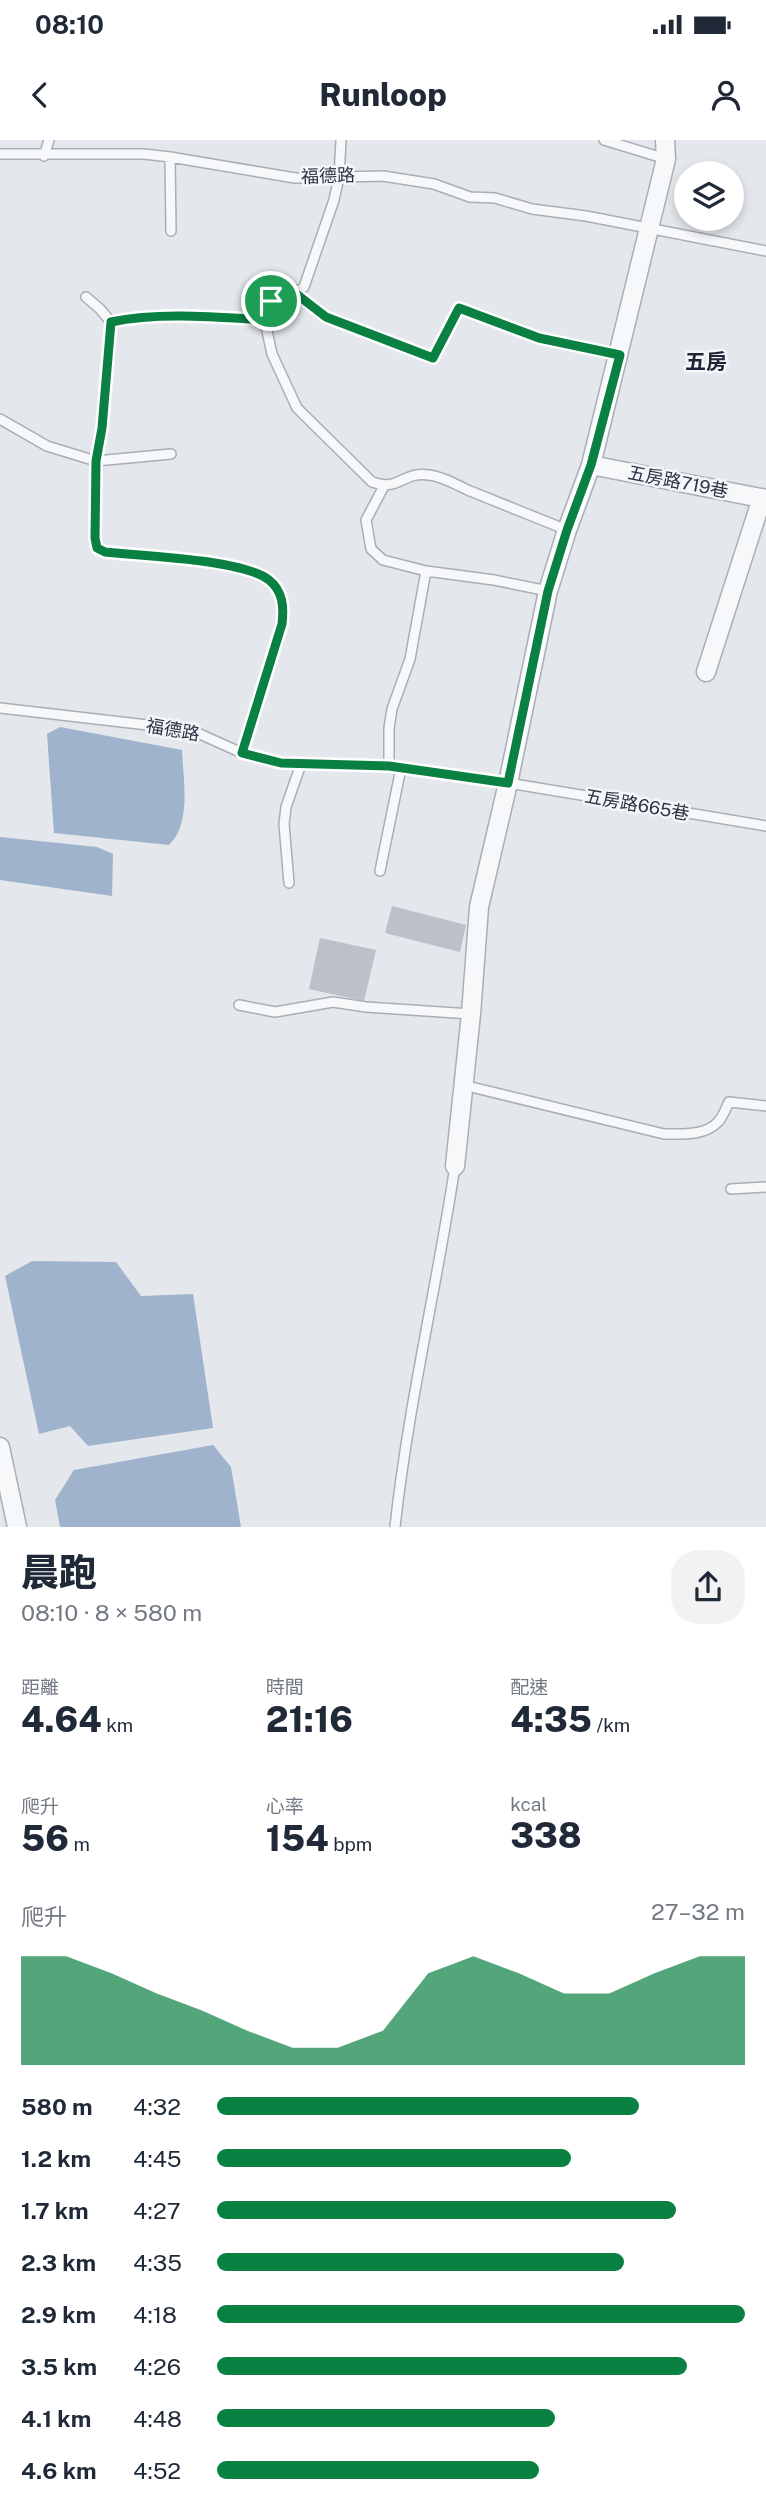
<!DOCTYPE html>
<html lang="zh-TW">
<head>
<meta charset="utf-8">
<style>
	body { margin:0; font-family:"Public Sans","Noto Sans TC",sans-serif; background:#f2f2f3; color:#1f2937; height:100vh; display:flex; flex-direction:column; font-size:26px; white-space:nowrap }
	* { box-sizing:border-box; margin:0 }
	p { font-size:23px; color:#747a83 }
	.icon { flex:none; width:38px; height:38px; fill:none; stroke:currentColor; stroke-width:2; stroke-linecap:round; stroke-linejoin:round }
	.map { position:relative; height:1387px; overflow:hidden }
	.panel { display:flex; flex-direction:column; background:#fff; flex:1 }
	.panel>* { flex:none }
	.fabs { position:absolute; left:674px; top:21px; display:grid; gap:14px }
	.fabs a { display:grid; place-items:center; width:70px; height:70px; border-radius:50%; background:#fff; box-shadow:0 4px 10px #0003; font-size:35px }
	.pin { position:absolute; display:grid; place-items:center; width:60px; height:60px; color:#fff; margin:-30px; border:4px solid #fff; border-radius:50%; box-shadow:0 2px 7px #0007 }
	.round { display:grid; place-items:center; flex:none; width:74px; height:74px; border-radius:28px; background:#f2f2f3 }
	.head { display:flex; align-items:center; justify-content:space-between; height:119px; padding:0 21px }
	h1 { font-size:38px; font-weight:800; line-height:52px }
	.metrics { display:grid; grid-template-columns:repeat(3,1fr); gap:10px; height:119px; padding:7px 21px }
	.metrics div { display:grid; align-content:center }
	.metrics b { font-size:35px; font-weight:800 }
	.metrics small { font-size:19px; font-weight:400 }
	.metrics p { font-size:19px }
	.chart { height:196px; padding:14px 21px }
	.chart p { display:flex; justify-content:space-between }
	.chart svg { width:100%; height:126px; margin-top:7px; fill:#0b8043; opacity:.7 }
	ul { padding:0 21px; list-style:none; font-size:23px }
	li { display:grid; grid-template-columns:112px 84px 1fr; align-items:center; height:52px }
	li i { height:18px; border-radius:9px; background:#0b8043 }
	.status { display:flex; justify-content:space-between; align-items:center; height:49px; padding:0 35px; background:#fff; direction:ltr }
	.status svg { height:19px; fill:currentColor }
	header { display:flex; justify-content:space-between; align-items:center; height:91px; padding:0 21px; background:#fff; font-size:32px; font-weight:800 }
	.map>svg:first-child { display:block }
	.water { fill:#9fb4cc }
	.building { fill:#bbc0ca }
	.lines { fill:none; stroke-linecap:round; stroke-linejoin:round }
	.lane-casing { stroke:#a9aeb7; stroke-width:12 }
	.street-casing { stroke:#a9aeb7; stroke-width:21 }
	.lane { stroke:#f7f8fa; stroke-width:9 }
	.street { stroke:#f7f8fa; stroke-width:18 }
	.route-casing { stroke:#fff; stroke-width:14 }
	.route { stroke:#0b8043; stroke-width:9 }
	.labels { text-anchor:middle; stroke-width:5; stroke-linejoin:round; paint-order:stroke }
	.street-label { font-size:18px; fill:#2b3445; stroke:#f4f6f9 }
	.quarter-label { font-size:21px; font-weight:bold; fill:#1d2536; stroke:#f4f6f9 }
</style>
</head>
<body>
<div class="status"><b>08:10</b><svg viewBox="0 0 49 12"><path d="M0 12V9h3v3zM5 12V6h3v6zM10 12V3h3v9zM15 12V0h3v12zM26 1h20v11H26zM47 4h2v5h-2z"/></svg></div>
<header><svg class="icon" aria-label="back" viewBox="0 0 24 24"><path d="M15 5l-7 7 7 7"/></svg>Runloop<svg class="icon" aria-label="person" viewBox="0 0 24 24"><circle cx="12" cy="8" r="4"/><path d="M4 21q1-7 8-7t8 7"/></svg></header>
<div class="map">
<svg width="766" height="1387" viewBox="0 0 766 1387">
	<rect width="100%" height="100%" fill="#e4e7ec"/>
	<path class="water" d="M60 587 182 610C183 639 192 683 169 705L54 693 47 594Z
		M0 697 97 707 113 714 112 756 0 740Z
		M32 1121 116 1122 141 1156 193 1154 213 1288 88 1306 70 1286 39 1294 5 1136Z
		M213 1305 231 1327 241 1387H60L55 1360 74 1330Z"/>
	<path class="building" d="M392 766 466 785 460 812 385 793Z
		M320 798 376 810 364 861 309 849Z"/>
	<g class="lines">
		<defs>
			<path id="lane" d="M341 0 339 37 334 60 304 147C291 157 275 158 262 168L272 214 297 268 372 342C400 352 402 331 429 335 445 337 456 345 470 351 502 364 535 377 567 390
				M604 0 666 19
				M0 14H144L170 17 295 38 383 36 434 44 470 57 495 58 532 69 586 76 766 111
				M44 16 49 0
				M170 17 171 91
				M295 153 326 177 433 218 459 168 539 198 618 215
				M86 157 100 169 111 182 102 288 96 321 95 398 97 408 105 412C142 416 242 419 269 440 283 451 284 467 282 484L242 613
				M111 182C158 172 216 177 264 180
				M0 279 47 306 96 321 171 314
				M384 346 366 380 371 409 383 420 426 431
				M0 568 191 590 242 613 280 623 389 626 508 643 766 686
				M389 626V588L392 569 410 519 426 431 494 440 548 451
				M380 731 401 628
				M289 743 284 684 286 667 301 624
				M239 865 275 872 333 862 366 867 471 874
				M463 945 664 994C682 994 705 996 718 982 723 977 726 968 729 962L766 966
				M731 1049 766 1047
				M395 1387C408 1266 437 1146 455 1026"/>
			<path id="street" d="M591 325 766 359
				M706 532 762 358
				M455 1026 471 874 479 767 508 643 548 451 567 390 591 325 666 19 665 0
				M0 1307 17 1387"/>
		</defs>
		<use href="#lane" class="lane-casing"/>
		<use href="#street" class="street-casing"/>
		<use href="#lane" class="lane"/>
		<use href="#street" class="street"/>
	</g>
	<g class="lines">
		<defs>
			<path id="route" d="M295 153 326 177 433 218 459 168 539 198 620 215 591 325 567 390 548 451 508 643 389 626 281 623 242 613 282 484C284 467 283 451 269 440 242 419 142 416 105 412L97 408 95 398 96 321 102 288 111 182C158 172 215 177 264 180L262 168 271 161Z"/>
		</defs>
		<use href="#route" class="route-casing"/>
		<use href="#route" class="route"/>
	</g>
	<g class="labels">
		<g class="street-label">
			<text transform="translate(328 36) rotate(-2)" y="6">福德路</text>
			<text transform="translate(678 342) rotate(11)" y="6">五房路719巷</text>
			<text transform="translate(173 590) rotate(10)" y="6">福德路</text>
			<text transform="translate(637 665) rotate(10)" y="6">五房路665巷</text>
		</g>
		<g class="quarter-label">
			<text x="706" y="229">五房</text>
		</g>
	</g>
</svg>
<div class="fabs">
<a><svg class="icon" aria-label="layers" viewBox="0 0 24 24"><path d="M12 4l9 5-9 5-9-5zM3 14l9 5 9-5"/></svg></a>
</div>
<div class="pin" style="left:271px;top:161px;background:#1e9e55"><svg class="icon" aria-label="arrive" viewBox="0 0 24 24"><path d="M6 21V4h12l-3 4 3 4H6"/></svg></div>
</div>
<section class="panel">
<div class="head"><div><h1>晨跑</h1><p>08:10 · 8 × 580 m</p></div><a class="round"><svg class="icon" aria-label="share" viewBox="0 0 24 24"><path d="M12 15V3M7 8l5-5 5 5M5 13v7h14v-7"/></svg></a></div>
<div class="metrics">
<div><p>距離</p><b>4.64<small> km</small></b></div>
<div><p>時間</p><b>21:16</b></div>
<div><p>配速</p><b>4:35<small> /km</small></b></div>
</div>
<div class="metrics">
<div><p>爬升</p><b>56<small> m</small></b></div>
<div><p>心率</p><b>154<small> bpm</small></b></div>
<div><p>kcal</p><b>338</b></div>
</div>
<div class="chart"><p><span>爬升</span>27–32 m</p>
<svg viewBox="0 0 160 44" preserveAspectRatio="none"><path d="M0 44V6L10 6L20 12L30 19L40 25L50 32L60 38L70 38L80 32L90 12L100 6L110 12L120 19L130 19L140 12L150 6L160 6V44z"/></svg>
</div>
<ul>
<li><b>580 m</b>4:32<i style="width:80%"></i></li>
<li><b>1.2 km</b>4:45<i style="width:67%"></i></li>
<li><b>1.7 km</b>4:27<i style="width:87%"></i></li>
<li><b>2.3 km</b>4:35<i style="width:77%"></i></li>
<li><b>2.9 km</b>4:18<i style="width:100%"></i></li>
<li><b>3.5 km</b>4:26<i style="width:89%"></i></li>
<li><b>4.1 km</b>4:48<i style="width:64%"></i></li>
<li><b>4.6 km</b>4:52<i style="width:61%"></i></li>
</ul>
</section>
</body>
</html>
